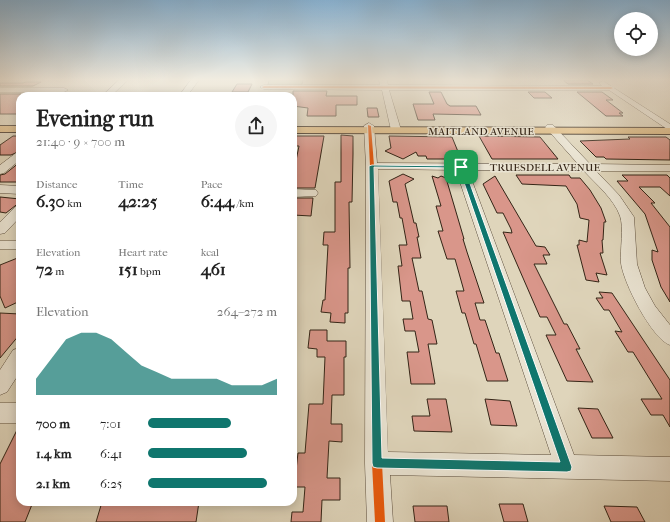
<!DOCTYPE html>
<html lang="en">
<head>
<meta charset="utf-8">
<style>
	body { margin:0; font-family:"IM FELL French Canon",serif; background:#f6f6f6; color:#222; height:100vh; display:flex; flex-direction:column; font-size:15px; white-space:nowrap }
	* { box-sizing:border-box; margin:0 }
	p { font-size:13px; color:#767676 }
	.icon { flex:none; width:22px; height:22px; fill:none; stroke:currentColor; stroke-width:2; stroke-linecap:round; stroke-linejoin:round }
	.map { position:relative; flex:1; overflow:hidden }
	.details { position:absolute; left:16px; top:92px; width:281px; height:414px; display:flex; flex-direction:column; background:#fff; border-radius:12px; box-shadow:0 2px 10px #0003 }
	.details>* { flex:none }
	.tools { position:absolute; left:614px; top:12px; display:grid; gap:8px }
	.tools a { display:grid; place-items:center; width:44px; height:44px; border-radius:50%; background:#fff; box-shadow:0 2px 10px #0003; font-size:20px }
	.pin { position:absolute; display:grid; place-items:center; width:34px; height:34px; color:#fff; margin:-17px; border-radius:8px; box-shadow:0 2px 6px #0006 }
	.round { display:grid; place-items:center; flex:none; width:42px; height:42px; border-radius:21px; background:#f6f6f6 }
	.overview { display:flex; align-items:center; justify-content:space-between; height:68px; padding:0 20px }
	h1 { font-size:22px; font-weight:700; line-height:30px }
	.metrics { display:grid; grid-template-columns:repeat(3,1fr); gap:6px; height:68px; padding:4px 20px }
	.metrics div { display:grid; align-content:center }
	.metrics b { font-size:17px; font-weight:700 }
	.metrics small { font-size:11px; font-weight:400 }
	.metrics p { font-size:11px }
	.chart { height:112px; padding:8px 20px }
	.chart p { display:flex; justify-content:space-between }
	.chart svg { width:100%; height:72px; margin-top:4px; fill:#0f766e; opacity:.7 }
	ul { padding:0 20px; list-style:none; font-size:13px }
	li { display:grid; grid-template-columns:64px 48px 1fr; align-items:center; height:30px }
	li i { height:10px; border-radius:5px; background:#0f766e }
	.map>svg:first-child { display:block }
	.green { fill:#acbe94; stroke:#707155 }
	.building { fill:#d9968a; stroke:#332416 }
	.lines { fill:none; stroke-linecap:round; stroke-linejoin:round }
	.minor-casing { stroke:#5e503f; stroke-width:1 }
	.major-casing { stroke:#332416; stroke-width:2 }
	.minor { fill:#eae4d3; fill-rule:evenodd }
	.major { fill:#e0ba7e; fill-rule:evenodd }
	.cycleway-casing { stroke:#eae4d3; stroke-width:2 }
	.cycleway { fill:#e8590c; fill-rule:evenodd }
	.route { fill:#0f766e; stroke:#fff; fill-rule:evenodd }
	.labels { text-anchor:middle; stroke-width:3; stroke-linejoin:round; paint-order:stroke }
	.far-street-label { font-size:11px; fill:#332416; stroke:#eae4d3 }
</style>
</head>
<body>
<div class="map">
<svg width="670" height="522" viewBox="0 0 670 522">
	<rect width="100%" height="100%" fill="#dfd5bb"/>
	<filter id="stains"><feTurbulence type="fractalNoise" baseFrequency=".005" numOctaves="4"/><feColorMatrix values="0 0 0 0 .2 0 0 0 0 .09 0 0 0 0 .02 0 0 0 .5 -.17"/></filter>
	<radialGradient id="worn" r=".72"><stop offset=".6" stop-color="#630" stop-opacity="0"/><stop offset="1" stop-color="#630" stop-opacity=".3"/></radialGradient>
	<path class="green" d="M269 80H303L302 84 299 86 268 85Z"/>
	<path class="building" d="M563 80H587L593 84H568Z
		M26 82H41L33 86H0V83H23Z
		M237 84H252L248 92H232Z
		M293 91H327L326 96H357V105H336V116H307L308 108 293 106Z
		M429 92H441L447 104 450 106H476L481 115 433 114 435 120H418L413 104H434Z
		M528 92H545L552 98H534Z
		M577 92H602L613 100H606L623 113H619L623 116H606Z
		M0 94H21H20V114H0Z
		M367 108H377L379 117H368Z
		M341 135 353 136V154L352 202H349L350 268H348V313H345V323L330 322 331 313 321 312 323 300H325L328 245H323L324 232H335V182H341Z
		M13 136H20V151L11 155H0V145Z
		M293 136H324L315 188H293V175L299 146H293Z
		M389 136 452 137 461 159H427L426 156H418L416 152 403 159 385 151 391 148Z
		M479 136 540 137 558 159H492Z
		M628 137H666L670 140V160L606 159 604 157H596L580 141 630 139Z
		M20 162V182H0V175L5 174Z
		M403 174 414 179 405 184 414 223H416L419 237H417L421 258H412L419 291H422L428 319 432 320 437 344H428L435 384H411L407 352H419L415 331H405L403 319H413L410 301H402L398 266H402L399 245H407L402 218H400L397 202H393L389 181Z
		M516 175H569L571 178H580L590 190 601 208 606 222H604L603 240H602L603 253H600L607 275 596 273 599 282 586 280 577 245H579V240L587 242 589 220 580 218 577 204 566 186 522 184Z
		M622 175H667L670 178V196L660 187H639L655 203H651L670 227V302L661 287 652 260V250L658 252 645 214 617 181H628Z
		M432 176 438 178 441 176 446 178 464 239H463L467 252 484 303H475L480 320H485L496 353H499L508 381H487L476 344H474L465 313H462L456 291H464L455 259H447L438 231H443L436 206H441Z
		M495 176 536 246 545 247 550 255H543L547 264H534L564 324H567L580 349H576L593 382 567 381 546 335H556L547 317H540L503 232 512 233 511 229 503 213H497L483 184Z
		M0 197 20 199V202L6 213 0 212Z
		M293 198H313L311 216 293 215Z
		M20 257V301L5 308 0 296V265Z
		M599 292 612 293 670 380V427L663 415H651L641 399H662L633 352H628L615 331 622 332 609 310H604L596 298H603Z
		M0 313 20 314V334L0 358Z
		M310 330H327V341H346V357H344V395H332L331 424H342V442L329 441 327 478H340V500H322L321 522H291L292 512H303L305 487H294L298 453H305L309 404H323L325 357H317V349L308 348Z
		M427 399H446L452 432 414 431 412 416H430Z
		M485 399 510 401 517 426 491 425Z
		M578 408 598 409 613 438H592Z
		M20 424V502H33L25 522H0V464Z
		M102 502H199L196 522H96Z
		M499 504H523L528 522H504Z
		M413 506H447L449 522H415Z
		M604 506 637 507 645 522H611Z"/>
	<g class="lines">
		<defs>
			<path id="minor" d="M119 80H128L111 96H102Z
				M191 80H199L187 96H179Z
				M379 80H387L388 85 602 86 599 83 603 81 670 124V131L609 90H389L401 130 396 133 391 130 382 90 264 89 260 87 264 85H380Z
				M0 88H64L68 90 64 92H0Z
				M369 123 374 126 377 163 578 164 547 129 545 127 547 125H553L590 164 670 165V171H596L619 195 634 217 637 264 645 288 655 306 670 325V345C652 339 623 282 621 263 620 250 624 227 620 216 614 199 596 184 584 171L468 170 574 455 670 457V481L390 475 393 522H367L365 463 366 166 364 126ZM378 169 456 170 551 455 388 452Z
				M20 152V160L4 173 0 174V165L16 153Z
				M0 185 20 186V194L0 193Z
				M293 189 316 190 318 193 316 196 293 197Z
				M20 206V217L5 233 0 234V222L15 207Z
				M0 241H20V249H0Z
				M20 348V372L7 392 0 395V370L13 350Z
				M0 403H20V423H0Z"/>
			<path id="major" d="M0 126H20V132H0Z
				M293 127 670 128V134L293 133Z"/>
		</defs>
		<use href="#minor" class="minor-casing"/>
		<use href="#major" class="major-casing"/>
		<use href="#minor" class="minor"/>
		<use href="#major" class="major"/>
		<defs>
			<path id="cycleway" d="M264 86 611 87 613 88 611 89 263 88 262 87Z
				M368 125 371 126 374 166 382 463 385 522H375L372 463 370 166Z"/>
		</defs>
		<use href="#cycleway" class="cycleway-casing"/>
		<use href="#cycleway" class="cycleway"/>
	</g>
	<linearGradient id="sky" x2="0" y2="1"><stop stop-color="#88b4d6"/><stop offset="0.52" stop-color="#f1ece0"/><stop offset="1" stop-color="#f1ece0" stop-opacity="0"/></linearGradient>
	<rect width="670" height="153" fill="url(#sky)"/>
	<path class="route" d="M372 165 461 166 464 167 572 467 571 471 567 472 377 468 373 467 372 463 369 166ZM374 167 459 168 560 462 382 458Z"/>
	<g class="labels">
		<g class="far-street-label">
			<text x="481" y="135">MAITLAND AVENUE</text>
			<text x="545" y="171">TRUESDELL AVENUE</text>
		</g>
	</g>
	<rect width="100%" height="100%" filter="url(#stains)"/>
	<rect width="100%" height="100%" fill="url(#worn)"/>
</svg>
<div class="tools">
<a><svg class="icon" aria-label="locate" viewBox="0 0 24 24"><circle cx="12" cy="12" r="6"/><path d="M12 2v4M12 18v4M2 12h4M18 12h4"/></svg></a>
</div>
<div class="pin" style="left:461px;top:167px;background:#1e9e55"><svg class="icon" aria-label="arrive" viewBox="0 0 24 24"><path d="M6 21V4h12l-3 4 3 4H6"/></svg></div>
<section class="details">
<div class="overview"><div><h1>Evening run</h1><p>21:40 · 9 × 700 m</p></div><a class="round"><svg class="icon" aria-label="share" viewBox="0 0 24 24"><path d="M12 15V3M7 8l5-5 5 5M5 13v7h14v-7"/></svg></a></div>
<div class="metrics">
<div><p>Distance</p><b>6.30<small> km</small></b></div>
<div><p>Time</p><b>42:25</b></div>
<div><p>Pace</p><b>6:44<small> /km</small></b></div>
</div>
<div class="metrics">
<div><p>Elevation</p><b>72<small> m</small></b></div>
<div><p>Heart rate</p><b>151<small> bpm</small></b></div>
<div><p>kcal</p><b>461</b></div>
</div>
<div class="chart"><p><span>Elevation</span>264–272 m</p>
<svg viewBox="0 0 160 44" preserveAspectRatio="none"><path d="M0 44V34L10 22L20 10L30 6L40 6L50 10L60 18L70 26L80 30L90 34L100 34L110 34L120 34L130 38L140 38L150 38L160 34V44z"/></svg>
</div>
<ul>
<li><b>700 m</b>7:01<i style="width:64%"></i></li>
<li><b>1.4 km</b>6:41<i style="width:77%"></i></li>
<li><b>2.1 km</b>6:25<i style="width:92%"></i></li>
</ul>
</section>
</div>
</body>
</html>
